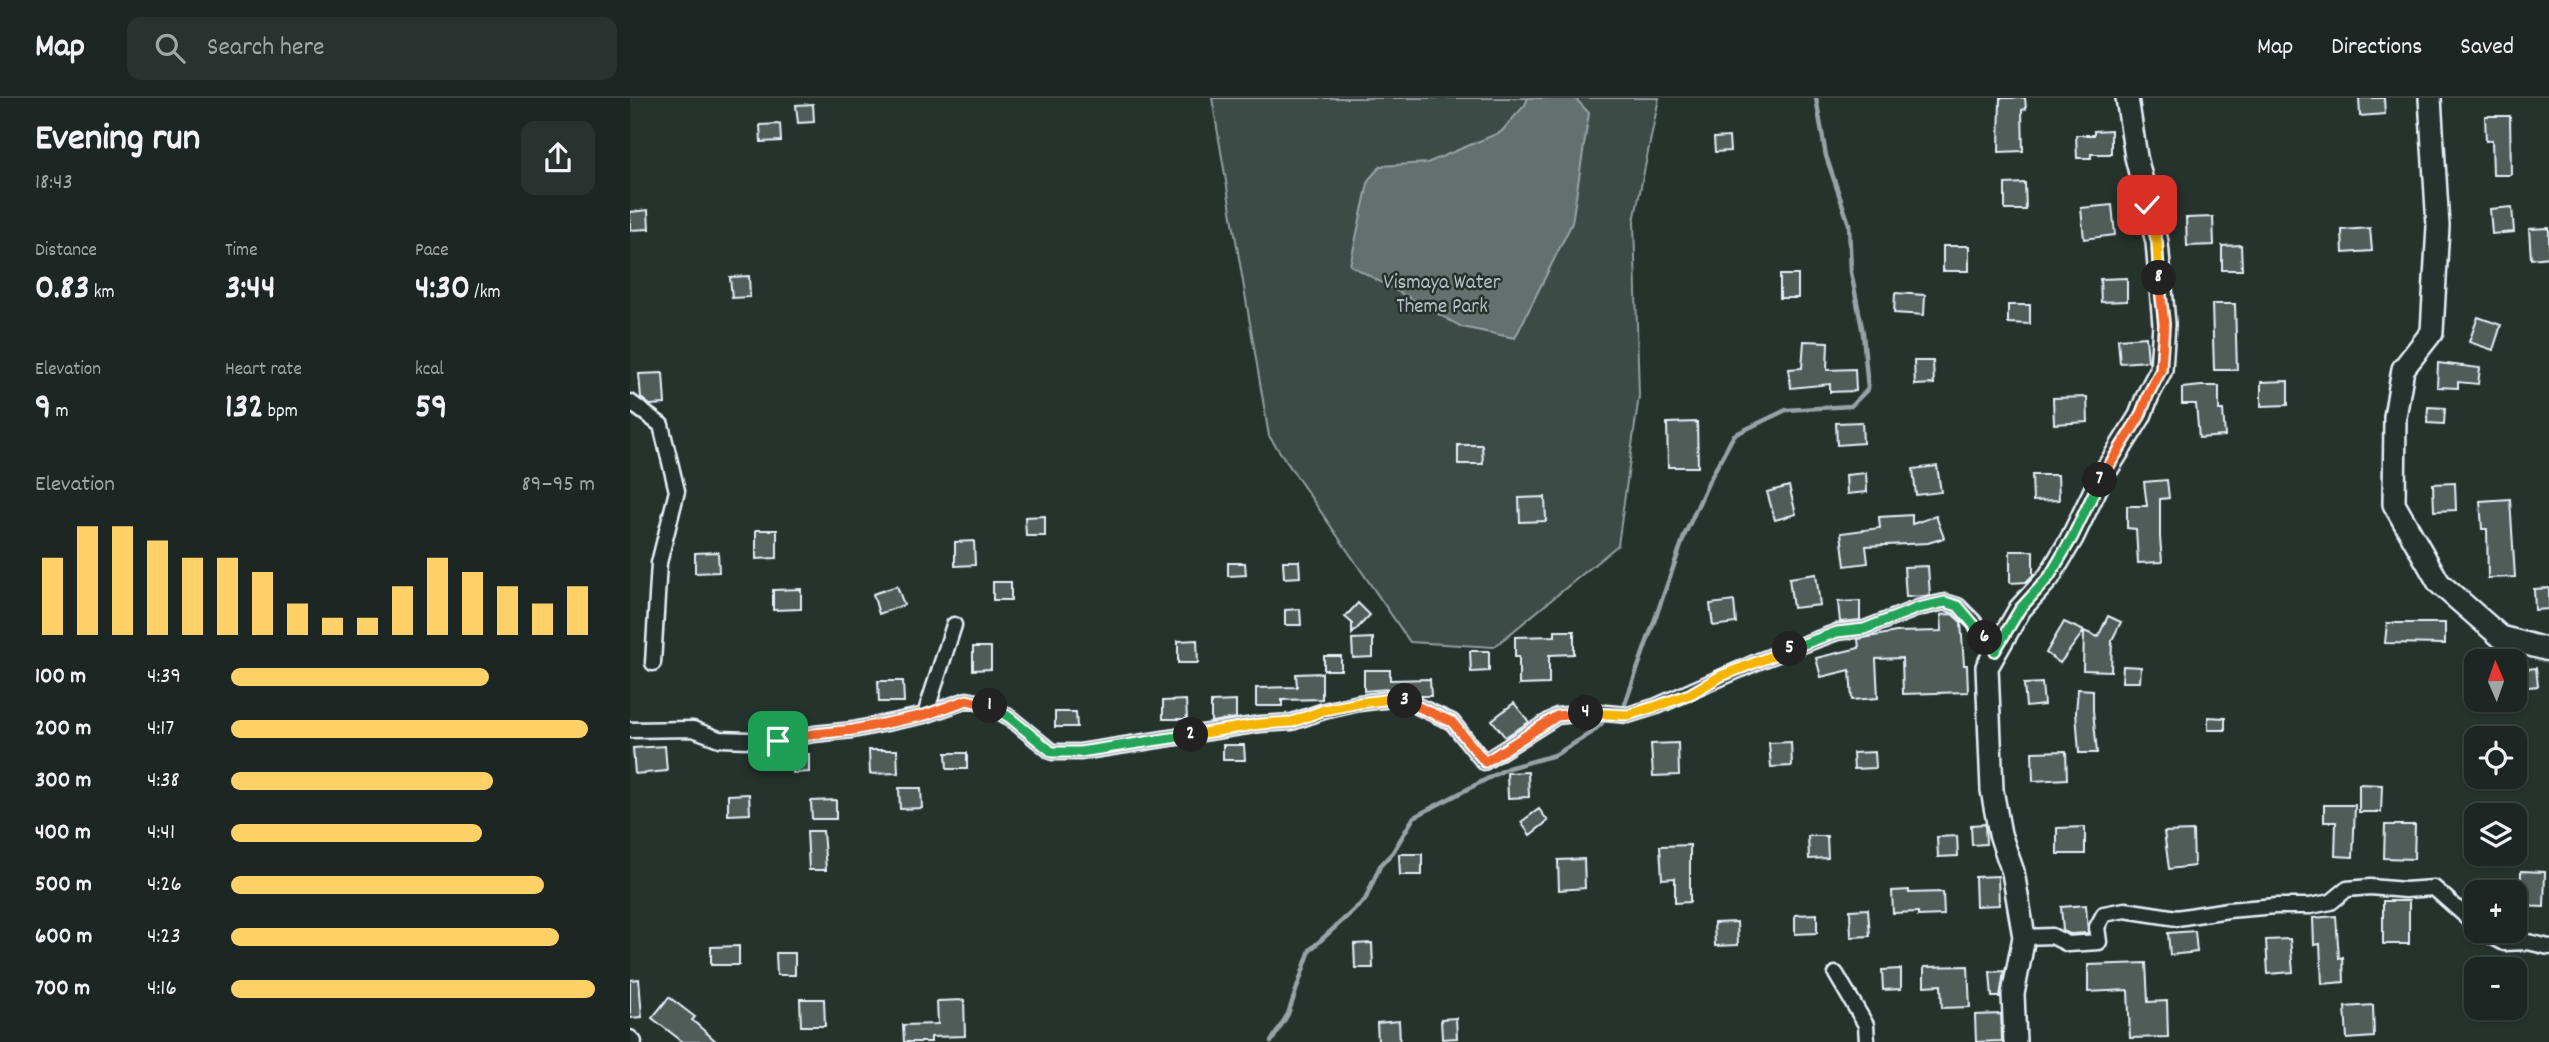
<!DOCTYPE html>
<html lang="en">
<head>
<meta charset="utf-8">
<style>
	body { margin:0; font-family:Dekko,sans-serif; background:#29322f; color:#f1f3f6; height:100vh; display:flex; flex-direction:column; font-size:26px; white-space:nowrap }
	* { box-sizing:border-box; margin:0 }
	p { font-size:23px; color:#a0a5a5 }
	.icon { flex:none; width:38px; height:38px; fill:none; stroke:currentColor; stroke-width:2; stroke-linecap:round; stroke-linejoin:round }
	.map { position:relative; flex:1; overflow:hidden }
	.drawer { display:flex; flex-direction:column; background:#1c2622; width:630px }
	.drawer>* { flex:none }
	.needle { width:46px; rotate:358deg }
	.controls { position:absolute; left:1834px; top:551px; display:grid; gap:14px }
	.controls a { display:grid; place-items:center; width:63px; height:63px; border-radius:14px; background:#1c2622; box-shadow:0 2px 5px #0004,0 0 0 2px #3a4340; font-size:35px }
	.pin { position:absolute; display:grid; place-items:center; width:60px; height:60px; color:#fff; margin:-30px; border-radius:14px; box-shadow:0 4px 10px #0006 }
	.km { position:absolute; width:35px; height:35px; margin:-18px; border-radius:50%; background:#222; color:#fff; font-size:19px; line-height:35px; text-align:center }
	.round { display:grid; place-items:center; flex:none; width:74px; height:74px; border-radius:14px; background:#29322f }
	.overview { display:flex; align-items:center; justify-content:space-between; height:119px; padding:0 35px }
	h1 { font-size:38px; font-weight:800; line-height:52px }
	.metrics { display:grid; grid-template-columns:repeat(3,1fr); gap:10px; height:119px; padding:7px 35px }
	.metrics div { display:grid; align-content:center }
	.metrics b { font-size:35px; font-weight:800 }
	.metrics small { font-size:19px; font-weight:400 }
	.metrics p { font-size:19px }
	.chart { height:196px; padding:14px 35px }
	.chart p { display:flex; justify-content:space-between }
	.chart svg { width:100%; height:126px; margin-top:7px; stroke:#ffd166; stroke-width:6 }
	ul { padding:0 35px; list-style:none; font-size:23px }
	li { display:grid; grid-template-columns:112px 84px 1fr; align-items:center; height:52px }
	li i { height:18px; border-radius:9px; background:#ffd166 }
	header { display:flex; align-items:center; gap:42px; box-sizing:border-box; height:98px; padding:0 35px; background:#1c2622; border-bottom:2px solid #3a4340 }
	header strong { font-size:33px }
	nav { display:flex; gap:38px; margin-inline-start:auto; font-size:24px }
	.search { width:490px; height:63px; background:#29322f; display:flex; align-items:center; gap:18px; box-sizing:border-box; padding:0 24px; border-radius:14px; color:#a0a5a5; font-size:26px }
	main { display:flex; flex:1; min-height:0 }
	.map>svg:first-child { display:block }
	.green { fill:#3e4b47; stroke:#939ea0; stroke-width:2 }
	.water { fill:#636f6d; stroke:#98a3a5; stroke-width:2 }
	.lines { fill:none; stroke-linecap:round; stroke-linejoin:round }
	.stream { stroke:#98a3a5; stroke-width:4.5 }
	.building { fill:#505c59; stroke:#e8f1f8; stroke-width:2 }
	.street-casing { stroke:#e8f1f8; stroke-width:19 }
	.secondary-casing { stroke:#e8f1f8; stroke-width:26 }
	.street { stroke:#26332d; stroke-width:14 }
	.secondary { stroke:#26332d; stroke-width:21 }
	.split-1-casing { stroke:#fff; stroke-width:14 }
	.split-2-casing { stroke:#fff; stroke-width:14 }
	.split-3-casing { stroke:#fff; stroke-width:14 }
	.split-4-casing { stroke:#fff; stroke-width:14 }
	.split-5-casing { stroke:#fff; stroke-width:14 }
	.split-6-casing { stroke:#fff; stroke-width:14 }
	.split-7-casing { stroke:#fff; stroke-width:14 }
	.split-8-casing { stroke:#fff; stroke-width:14 }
	.split-9-casing { stroke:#fff; stroke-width:14 }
	.split-1 { stroke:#f0652b; stroke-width:9 }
	.split-2 { stroke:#22a559; stroke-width:9 }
	.split-3 { stroke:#f5b400; stroke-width:9 }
	.split-4 { stroke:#f0652b; stroke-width:9 }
	.split-5 { stroke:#f5b400; stroke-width:9 }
	.split-6 { stroke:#22a559; stroke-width:9 }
	.split-7 { stroke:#22a559; stroke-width:9 }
	.split-8 { stroke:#f0652b; stroke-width:9 }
	.split-9 { stroke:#f5b400; stroke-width:9 }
	.labels { text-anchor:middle; stroke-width:5; stroke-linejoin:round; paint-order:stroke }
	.park-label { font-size:21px; fill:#b5bfc3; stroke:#26332d }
</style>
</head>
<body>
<header>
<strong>Map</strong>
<div class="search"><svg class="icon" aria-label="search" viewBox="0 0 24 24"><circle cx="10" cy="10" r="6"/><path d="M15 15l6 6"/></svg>Search here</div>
<nav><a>Map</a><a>Directions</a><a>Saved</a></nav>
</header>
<main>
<section class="drawer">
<div class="overview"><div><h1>Evening run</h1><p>18:43</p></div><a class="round"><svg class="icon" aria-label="share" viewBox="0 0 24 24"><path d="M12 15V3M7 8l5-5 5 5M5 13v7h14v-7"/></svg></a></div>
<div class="metrics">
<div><p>Distance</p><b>0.83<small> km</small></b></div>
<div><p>Time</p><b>3:44</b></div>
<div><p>Pace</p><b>4:30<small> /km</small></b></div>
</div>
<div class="metrics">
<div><p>Elevation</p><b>9<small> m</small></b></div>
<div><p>Heart rate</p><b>132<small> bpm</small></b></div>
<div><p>kcal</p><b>59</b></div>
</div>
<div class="chart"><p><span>Elevation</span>89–95 m</p>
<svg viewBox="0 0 160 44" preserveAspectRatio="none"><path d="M5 44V17M15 44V6M25 44V6M35 44V11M45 44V17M55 44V17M65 44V22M75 44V33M85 44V38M95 44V38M105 44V27M115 44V17M125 44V22M135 44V27M145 44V33M155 44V27"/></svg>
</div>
<ul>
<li><b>100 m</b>4:39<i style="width:71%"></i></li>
<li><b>200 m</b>4:17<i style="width:98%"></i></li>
<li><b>300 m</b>4:38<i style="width:72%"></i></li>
<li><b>400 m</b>4:41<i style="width:69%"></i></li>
<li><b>500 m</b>4:26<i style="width:86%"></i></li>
<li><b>600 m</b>4:23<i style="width:90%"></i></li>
<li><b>700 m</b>4:16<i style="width:100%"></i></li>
</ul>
</section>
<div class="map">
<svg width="1919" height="944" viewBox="0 0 1919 944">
	<rect width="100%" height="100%" fill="#26332d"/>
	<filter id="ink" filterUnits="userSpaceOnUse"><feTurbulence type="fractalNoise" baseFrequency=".0143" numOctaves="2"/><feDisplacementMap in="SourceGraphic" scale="14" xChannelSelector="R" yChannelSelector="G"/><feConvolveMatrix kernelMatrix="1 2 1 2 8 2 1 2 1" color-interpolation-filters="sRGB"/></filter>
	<g filter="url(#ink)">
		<path class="green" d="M582 0H1029L1004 123 1009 298 988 447 864 549 780 544 639 338Z"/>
		<path class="water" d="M898 0H945L959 15 942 125 885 240 832 229 720 167 739 81 751 68 797 65 871 34 895 7Z"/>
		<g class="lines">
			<path class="stream" d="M995 606 1055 436 1079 383 1104 337 1156 312 1221 308 1238 291 1233 235 1221 174 1219 126 1196 58 1186 0
				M641 944 658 916 680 852 735 802 750 768 763 754 784 719 878 670 925 657 961 635 972 625"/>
		</g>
		<path class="building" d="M1370 0H1395L1396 11 1392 12 1393 53 1369 54Z
			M1729 0H1754L1755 16 1730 18Z
			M183 6 184 24 168 25 166 7Z
			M1855 18H1880L1881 77H1863L1862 42 1856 43Z
			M150 26 151 43 131 44 130 27Z
			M1481 32V56H1461V60H1447L1446 37H1464V33Z
			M1099 39 1100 53 1085 54 1084 40Z
			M1395 85 1396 112H1375V86Z
			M1482 107 1485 137 1454 141 1451 110Z
			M1882 109 1884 134 1862 136 1860 111Z
			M18 112 19 131 0 132V114Z
			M1583 119 1584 147 1557 148 1556 120Z
			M1740 130 1742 153 1713 155 1712 132Z
			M1919 130V159L1901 161 1899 131Z
			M1611 147 1612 172H1592V148Z
			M1313 148H1339V173H1313Z
			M1150 177H1168V200H1150Z
			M119 178 120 199 102 200 100 179Z
			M1497 180V203L1471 204 1470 181Z
			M1265 195 1295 197 1294 217 1264 215Z
			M1582 206H1605L1607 272H1584Z
			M1378 207H1400V226L1378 225Z
			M1848 219 1871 227 1863 252 1839 244Z
			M1516 239 1518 263 1490 265 1488 241Z
			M1174 243 1198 244 1197 272 1225 271 1226 293 1200 294V286L1161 290 1159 271 1172 270Z
			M1284 263H1303L1304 286 1285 287Z
			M1808 265 1850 270 1848 286 1828 284V290L1807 289Z
			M33 275 35 306 20 307 11 300 9 276Z
			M1658 283V307L1631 308V284Z
			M1572 288H1589V312H1593L1595 338 1569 340 1566 306H1552V290Z
			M1457 299 1458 324 1424 326 1423 300Z
			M1798 309 1815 310 1814 326 1797 325Z
			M1067 324 1068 369H1038L1037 325Z
			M1232 324 1233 345 1207 347 1206 325Z
			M828 347H852L853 366H828Z
			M1307 368 1311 394 1286 397 1283 371Z
			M1236 375 1237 394 1217 396 1216 377Z
			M1402 377H1428L1429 402 1403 403Z
			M1537 382 1539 400 1530 401V439L1532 464 1508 465 1506 431 1497 430V408H1517L1514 384Z
			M1825 385 1826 412 1804 413 1803 386Z
			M1159 388 1166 416 1145 422 1137 394Z
			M915 399 916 423 890 424 889 400Z
			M1880 401 1885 479 1858 480 1857 431H1852L1850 403Z
			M1282 417V426L1306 418 1314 440 1298 445 1236 448 1238 465 1215 468 1211 435 1250 430 1249 419Z
			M415 418V438H396L395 419Z
			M126 432H147V460L126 461Z
			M344 443 345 467 325 468V444Z
			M1380 453H1403V477L1396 484 1380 485Z
			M88 454 89 474 65 475V455Z
			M653 463H669L670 479 654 480Z
			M598 465H615L616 477 598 478Z
			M1298 468 1300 498 1276 499 1274 469Z
			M1186 476 1190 507 1163 510 1159 480Z
			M363 484H381V502H363Z
			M267 488 274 507 249 516 243 496Z
			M1919 490V511L1905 512 1904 491Z
			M171 491V511L143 512V492Z
			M1104 503 1106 525 1083 528 1080 506Z
			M1230 503V522L1210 524 1208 504Z
			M728 505 740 517 722 536V525L715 519Z
			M670 511 671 527H655V512Z
			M1322 516 1331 524 1334 567H1337L1338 594 1273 596 1272 560 1246 561 1248 600 1222 602 1220 572 1191 579 1186 560 1229 550 1228 541 1266 534 1312 533 1311 517Z
			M1478 518 1491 524 1482 542 1481 573 1453 572 1454 533 1468 539Z
			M1434 524 1454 533 1430 565 1416 555Z
			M1757 525H1815V546L1755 545Z
			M925 533H944V556L919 557V586L889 587V559H885V539L925 538Z
			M743 540V559L723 560 722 541Z
			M567 542 568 565H548V543Z
			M343 549H361V571L343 572Z
			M840 553H859V573L841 574Z
			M694 558H711V572H694Z
			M1493 568 1511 569 1510 584H1492Z
			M1906 570 1908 588 1889 590 1887 572Z
			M734 572H760V582L800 581 801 598H789L770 590 734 593Z
			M692 575V601L652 602V608H626V590L667 589 666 576Z
			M248 583H273L274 604H249Z
			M1412 585 1414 607 1396 609 1394 586Z
			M1448 591 1463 592V612L1467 655H1449L1446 614Z
			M556 602 557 621H533V603Z
			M606 603V620L581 624V604Z
			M884 605 899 624 875 639 862 622Z
			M425 614H446L447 629H425Z
			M1578 619 1595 620V632H1578Z
			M1161 644 1162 668 1141 669 1139 645Z
			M1048 645 1049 677 1023 678 1021 646Z
			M593 647H614L615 662H593Z
			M35 648 37 673 5 676 3 650Z
			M239 652H267L268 675 240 676Z
			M1436 653 1437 681 1403 683 1402 654Z
			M1245 654 1246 670 1224 671 1223 655Z
			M316 655H337V671H317Z
			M179 656V674L163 675 162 657Z
			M898 674 899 699 878 700 877 675Z
			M1729 686 1752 687 1751 714H1729Z
			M269 690H291L292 710 270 711Z
			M119 696 120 716 98 717V697Z
			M206 702V721H182L181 703Z
			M1694 707H1725L1723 759 1705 758 1706 724H1694Z
			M909 711 918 723 900 737 891 724Z
			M1355 726 1356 746 1342 747 1341 727Z
			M1755 727H1785L1784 761 1754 760Z
			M1455 729V756H1427V730Z
			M177 733H193L196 772H179Z
			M1563 733 1564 768 1539 771 1534 734Z
			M1178 738H1197L1198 760 1179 761Z
			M1327 738 1328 758 1308 759 1307 739Z
			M1060 747V804L1045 805V780L1032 781 1030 748Z
			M769 756H792V777H770Z
			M954 761 955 790 929 792 928 762Z
			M1891 773 1915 774 1914 809 1890 808Z
			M1368 778 1369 807 1346 808 1345 779Z
			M1279 792V795L1313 794 1314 817 1288 818V814L1263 815 1262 793Z
			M1753 803H1779V846H1753Z
			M1456 807 1458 835 1440 836 1433 833 1431 809Z
			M1238 811 1240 838 1221 839 1220 812Z
			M1187 816V835L1165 836V817Z
			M1706 818 1709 860 1713 859 1714 884 1692 886 1690 846 1684 847 1683 820Z
			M1107 824 1108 847 1085 848 1084 825Z
			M1565 833 1567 854 1540 857 1538 835Z
			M1660 841 1663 874 1638 876 1636 842Z
			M742 845 743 870H725L724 846Z
			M109 848V867H81V849Z
			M146 855H165V877H147Z
			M1516 865 1518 904 1537 903 1538 939 1500 940 1498 892 1458 894V867Z
			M1338 868 1340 909 1312 910 1311 887 1294 888V869Z
			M1271 871V891L1253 892 1252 872Z
			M1374 873 1370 899H1362L1360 874Z
			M9 881 12 919 0 920V882Z
			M39 899 65 919 62 922 87 944H53L22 920Z
			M170 901H194L195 928H171Z
			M334 902 335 938 301 939V944H274L273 927 308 926 307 903Z
			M1743 907 1744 939 1717 941 1715 909Z
			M1371 916 1372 943 1346 944 1345 917Z
			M826 920 827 940 812 941 811 921Z
			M769 923 770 944H748L747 925Z"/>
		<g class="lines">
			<defs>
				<path id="street" d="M0 304 31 327 47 393 29 465 23 565
					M295 617 324 527
					M0 632 63 631 89 641 148 643 184 636 223 632 295 617 337 602 357 606 379 619 422 654H450L630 626 662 624 694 613 729 605 770 600 822 624 854 664 927 618 964 614 998 617 1027 608 1129 563 1207 534 1234 531 1288 510 1315 504 1328 508 1344 524 1365 553
					M1852 833 1874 845 1898 844 1919 849
					M1394 839 1422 838 1438 846 1469 844 1467 829 1474 816 1495 812 1547 820 1598 812 1646 808H1680L1701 804 1717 791 1740 789 1775 792 1804 790 1846 827
					M1206 876 1236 927 1237 944
					M0 940 4 944"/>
				<path id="secondary" d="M1800 0 1808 128 1802 234 1773 271 1765 319 1764 406 1809 485 1871 539 1919 552
					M1385 944 1383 896 1394 839 1383 774 1370 736 1362 692 1357 569 1390 511 1419 479 1442 440 1469 384 1510 318 1518 297 1531 272 1534 226 1527 144 1506 59 1497 0"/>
			</defs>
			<use href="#street" class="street-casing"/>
			<use href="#secondary" class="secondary-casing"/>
			<use href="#street" class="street"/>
			<use href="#secondary" class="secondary"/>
		</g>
	</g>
	<g class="lines" filter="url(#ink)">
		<defs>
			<path id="split-1" d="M148 643 184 636 223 632 295 617 337 602 360 608"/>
			<path id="split-2" d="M360 608 379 619 422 654H450L561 637"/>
			<path id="split-3" d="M561 637 630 626 662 624 694 612 729 605 770 600 775 603"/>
			<path id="split-4" d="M775 603 822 624 855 664 927 618 956 615"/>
			<path id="split-5" d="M956 615 998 617 1027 608 1060 596 1091 578 1160 551"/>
			<path id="split-6" d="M1160 551 1207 534 1234 531 1288 510 1315 504 1328 508 1355 540"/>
			<path id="split-7" d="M1355 540 1365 553 1390 511 1419 479 1442 440 1470 382"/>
			<path id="split-8" d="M1470 382 1510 318 1518 297 1531 272 1534 226 1529 180"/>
			<path id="split-9" d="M1517 107 1527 144 1529 180"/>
		</defs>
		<use href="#split-1" class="split-1-casing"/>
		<use href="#split-2" class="split-2-casing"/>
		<use href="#split-3" class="split-3-casing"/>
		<use href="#split-4" class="split-4-casing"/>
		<use href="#split-5" class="split-5-casing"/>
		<use href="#split-6" class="split-6-casing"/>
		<use href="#split-7" class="split-7-casing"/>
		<use href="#split-8" class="split-8-casing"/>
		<use href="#split-9" class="split-9-casing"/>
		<use href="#split-1" class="split-1"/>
		<use href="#split-2" class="split-2"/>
		<use href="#split-3" class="split-3"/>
		<use href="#split-4" class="split-4"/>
		<use href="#split-5" class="split-5"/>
		<use href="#split-6" class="split-6"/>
		<use href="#split-7" class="split-7"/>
		<use href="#split-8" class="split-8"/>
		<use href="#split-9" class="split-9"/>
	</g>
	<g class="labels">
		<g class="park-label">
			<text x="812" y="190">Vismaya Water<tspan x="812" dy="24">Theme Park</tspan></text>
		</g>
	</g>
</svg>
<div class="controls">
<a><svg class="needle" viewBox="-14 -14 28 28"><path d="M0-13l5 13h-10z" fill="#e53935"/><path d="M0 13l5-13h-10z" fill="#a0a5a5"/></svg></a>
<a><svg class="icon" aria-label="locate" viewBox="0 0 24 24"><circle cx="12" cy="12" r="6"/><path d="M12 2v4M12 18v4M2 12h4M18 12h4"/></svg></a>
<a><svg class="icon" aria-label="layers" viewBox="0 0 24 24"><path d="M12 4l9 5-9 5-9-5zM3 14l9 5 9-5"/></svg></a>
<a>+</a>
<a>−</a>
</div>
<div class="pin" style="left:148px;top:643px;background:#1e9e55"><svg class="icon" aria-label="arrive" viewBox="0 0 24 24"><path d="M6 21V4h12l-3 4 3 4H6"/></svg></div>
<div class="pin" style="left:1517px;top:107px;background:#d93025"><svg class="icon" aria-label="check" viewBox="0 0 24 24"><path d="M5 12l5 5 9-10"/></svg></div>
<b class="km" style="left:360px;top:608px">1</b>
<b class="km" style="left:561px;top:637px">2</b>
<b class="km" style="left:775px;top:603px">3</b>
<b class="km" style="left:956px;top:615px">4</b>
<b class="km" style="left:1160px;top:551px">5</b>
<b class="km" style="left:1355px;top:540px">6</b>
<b class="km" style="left:1470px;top:382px">7</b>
<b class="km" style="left:1529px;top:180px">8</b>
</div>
</main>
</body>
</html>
